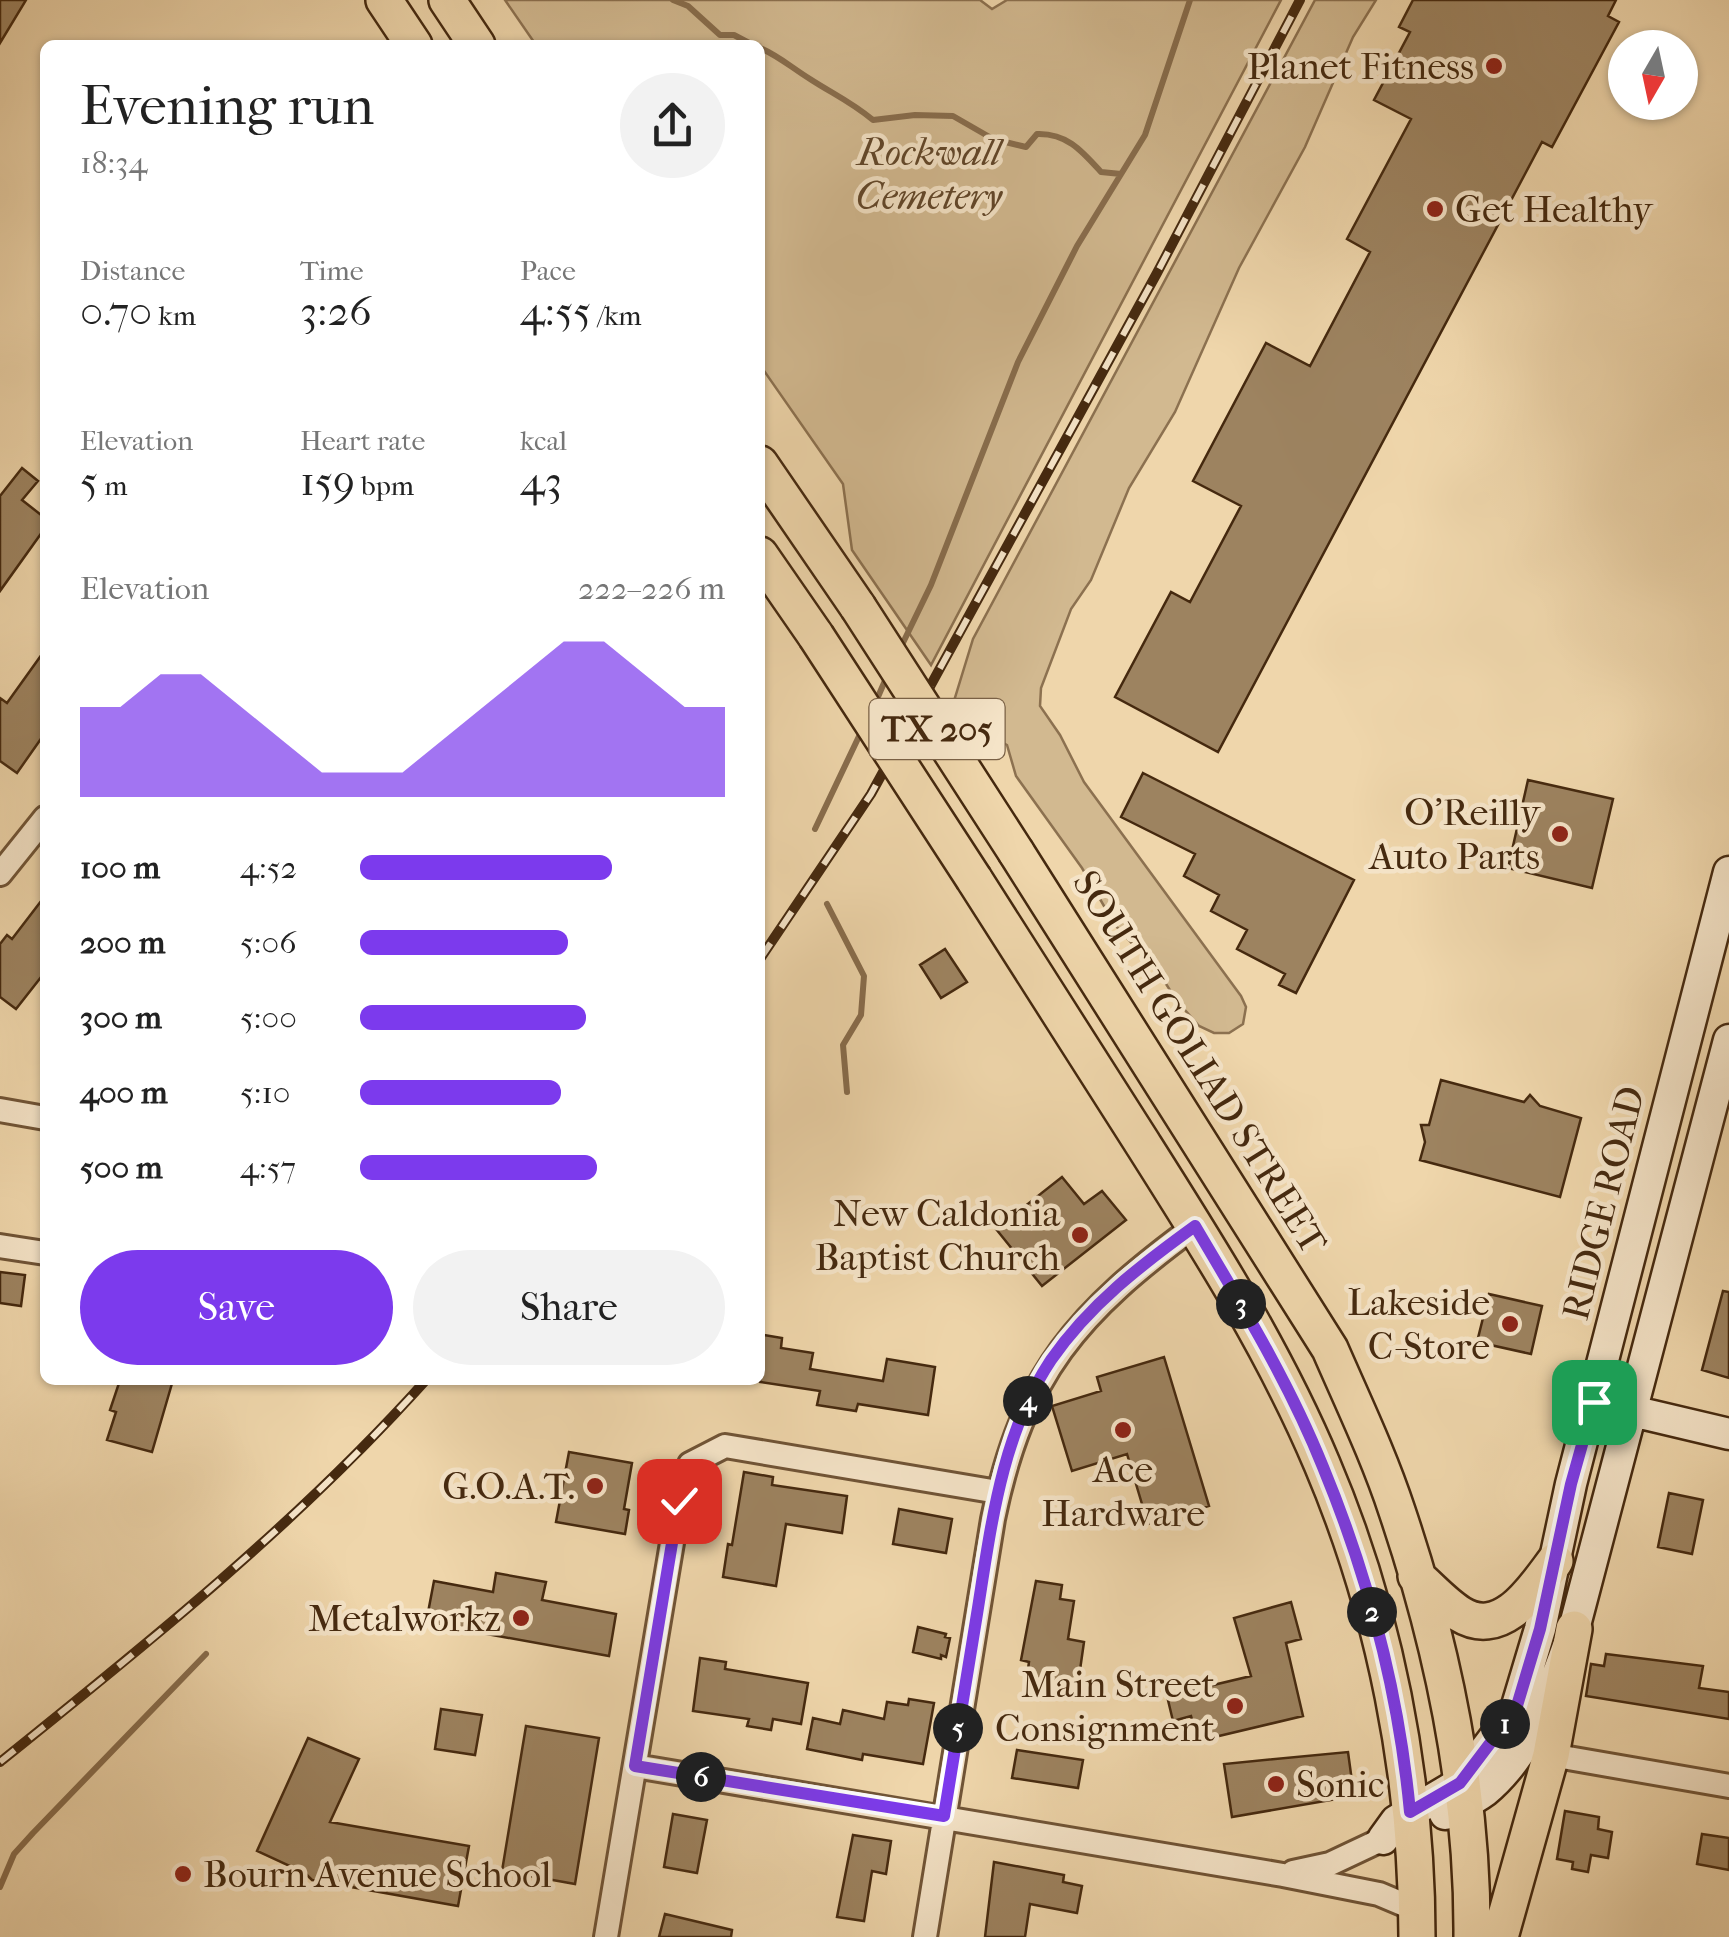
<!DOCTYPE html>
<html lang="en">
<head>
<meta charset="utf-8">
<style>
	body { margin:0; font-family:"IM FELL French Canon",serif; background:#f2f2f2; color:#222; height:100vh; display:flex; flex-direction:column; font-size:38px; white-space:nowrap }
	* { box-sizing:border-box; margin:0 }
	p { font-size:32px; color:#767676 }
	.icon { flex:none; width:55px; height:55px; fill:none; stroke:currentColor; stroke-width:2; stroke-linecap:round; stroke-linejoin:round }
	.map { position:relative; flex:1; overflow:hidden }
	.drawer { position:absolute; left:40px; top:40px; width:725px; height:1345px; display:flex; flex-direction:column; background:#fff; border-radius:15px; box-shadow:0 2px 8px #0004 }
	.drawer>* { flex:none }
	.needle { width:65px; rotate:189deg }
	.fabs { position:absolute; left:1608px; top:30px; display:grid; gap:20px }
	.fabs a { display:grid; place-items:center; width:90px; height:90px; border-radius:50%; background:#fff; box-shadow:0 2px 8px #0004; font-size:50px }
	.pin { position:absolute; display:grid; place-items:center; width:85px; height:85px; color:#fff; margin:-42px; border-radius:20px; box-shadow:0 5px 15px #0006 }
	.km { position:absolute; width:50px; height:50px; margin:-25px; border-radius:50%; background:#222; color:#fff; font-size:28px; line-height:50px; text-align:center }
	.round { display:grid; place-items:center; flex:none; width:105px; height:105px; border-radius:52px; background:#f2f2f2 }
	.overview { display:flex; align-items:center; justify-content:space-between; height:170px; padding:0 40px }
	h1 { font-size:55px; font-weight:600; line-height:75px }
	.stats { display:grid; grid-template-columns:repeat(3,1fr); gap:15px; height:170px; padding:10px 40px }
	.stats div { display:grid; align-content:center }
	.stats b { font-size:42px; font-weight:600 }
	.stats small { font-size:28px; font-weight:400 }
	.stats p { font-size:28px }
	.chart { height:280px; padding:20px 40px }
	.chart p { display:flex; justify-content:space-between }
	.chart svg { width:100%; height:180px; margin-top:10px; fill:#7c3aed; opacity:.7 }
	.button { display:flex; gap:20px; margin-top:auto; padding:20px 40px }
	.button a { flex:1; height:115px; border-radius:60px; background:#7c3aed; color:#fff; font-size:40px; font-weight:600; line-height:115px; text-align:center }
	.button a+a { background:#f2f2f2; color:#222 }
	ul { padding:0 40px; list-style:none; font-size:32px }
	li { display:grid; grid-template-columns:160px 120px 1fr; align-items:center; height:75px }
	li i { height:25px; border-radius:12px; background:#7c3aed }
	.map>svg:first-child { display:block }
	.green { fill:#d2b990; stroke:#8c7150; stroke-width:2.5 }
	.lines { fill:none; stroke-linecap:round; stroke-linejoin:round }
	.stream { stroke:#886d4d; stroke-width:6 }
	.building { fill:#9d8360; stroke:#45290f; stroke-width:2.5 }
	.street-casing { stroke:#705436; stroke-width:28 }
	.secondary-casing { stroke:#45290f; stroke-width:35 }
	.primary-casing { stroke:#45290f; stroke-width:40 }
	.street { stroke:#f5e4c8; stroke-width:22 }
	.secondary { stroke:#f5e4c8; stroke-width:30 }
	.primary { stroke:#efd6ab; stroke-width:35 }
	.rail-casing { stroke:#45290f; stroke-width:10 }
	.rail { stroke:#f5e4c8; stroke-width:6; stroke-dasharray:19; stroke-linecap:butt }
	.primary-bridge-casing { stroke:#45290f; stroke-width:40; stroke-linecap:butt }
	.primary-bridge { stroke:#efd6ab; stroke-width:35 }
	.route-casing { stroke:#fff; stroke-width:20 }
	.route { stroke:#7c3aed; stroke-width:12 }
	.poi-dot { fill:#8f2418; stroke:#f5e4c8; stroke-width:4 }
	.labels { text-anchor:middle; stroke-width:9; stroke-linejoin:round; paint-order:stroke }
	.shield { fill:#f5e4c8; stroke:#7a6146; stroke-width:2.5 }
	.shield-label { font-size:35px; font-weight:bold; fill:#45290f }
	.poi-label { font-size:38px; fill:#45290f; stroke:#f5e4c8; text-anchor:end }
	.park-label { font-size:38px; font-style:italic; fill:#614629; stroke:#f5e4c8 }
	.street-label { font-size:38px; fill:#45290f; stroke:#f5e4c8 }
</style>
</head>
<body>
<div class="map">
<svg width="1729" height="1937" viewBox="0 0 1729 1937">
	<rect width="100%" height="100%" fill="#efd6ab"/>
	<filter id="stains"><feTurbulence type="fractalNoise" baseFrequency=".002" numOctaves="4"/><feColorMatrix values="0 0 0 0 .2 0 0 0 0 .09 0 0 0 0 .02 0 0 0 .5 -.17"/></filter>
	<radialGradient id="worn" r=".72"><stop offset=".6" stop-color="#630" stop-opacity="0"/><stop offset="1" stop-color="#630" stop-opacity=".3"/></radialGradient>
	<path class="green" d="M505 0H980L992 9 1007 0H1281L931 665 852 550 843 484 760 365V45H536Z
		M1315 0H1376L1353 37 1305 147 1239 268 1175 412 1129 488 1091 580 1071 609 1041 688 1040 706 1060 735 1084 782 1241 996 1246 1007 1243 1024 1229 1033H1214L1199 1026 1177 1001 1159 973 1115 925 1082 868 1016 776 1007 745C984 733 964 726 954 701L973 639Z"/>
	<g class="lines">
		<path class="stream" d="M673 0 688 6 720 35H734L753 45
			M760 48C779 56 792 68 810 79 833 94 850 101 873 120L915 115 953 116 993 139 1026 147 1037 134C1067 133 1082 151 1101 172L1121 174
			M899 651 931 585 1018 362 1077 246 1145 135 1190 0
			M874 706 887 676
			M815 829 862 730
			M827 904 864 976 861 1015 843 1045 847 1092
			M0 1887 14 1854 33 1833 206 1654"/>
	</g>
	<path class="building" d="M0 0H26L0 43Z
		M1413 0H1616L1608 16 1619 22 1552 147 1542 142 1218 752 1115 697 1171 592 1190 602 1241 506 1193 481 1266 343 1310 366 1370 252 1347 239 1411 119 1374 100 1410 32 1399 27Z
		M22 468 38 481 22 500 45 518V528L0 591V496Z
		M45 650V733L17 773 0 761V698L7 703Z
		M1143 773 1354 880 1296 993 1279 985 1285 974 1237 949 1247 930 1211 911 1219 895 1184 876 1195 854 1121 817Z
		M1528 780 1613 799 1592 888 1508 868Z
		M45 896V972L16 1009 0 997V944L7 935 12 939Z
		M945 949 967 982 941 998 920 965Z
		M1441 1080 1524 1102 1530 1095 1540 1106 1581 1118 1560 1197 1420 1160 1425 1142 1421 1125H1429Z
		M1062 1177 1084 1204 1102 1191 1126 1220 1042 1286 996 1229Z
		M0 1272 25 1275 21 1306 0 1303Z
		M1723 1291 1729 1292V1378L1702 1370Z
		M1489 1294 1542 1306 1531 1354 1477 1342Z
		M764 1335 782 1338 781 1348 813 1353 810 1369 883 1381 887 1359 935 1367 928 1415 858 1404 856 1411 817 1405 820 1391 760 1382Z
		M1164 1357 1209 1506 1148 1524 1127 1454 1072 1471 1052 1406 1101 1391 1097 1377Z
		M120 1380H173L152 1452 107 1440 116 1412 110 1410Z
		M569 1452 632 1463 624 1509 629 1510 625 1534 556 1522Z
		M744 1472 773 1477 772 1485 847 1496 842 1533 786 1524 776 1586 723 1577 728 1544 732 1545Z
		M1669 1493 1703 1500 1692 1554 1658 1547Z
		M899 1509 952 1519 946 1553 893 1544Z
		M496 1573 546 1582 542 1600 616 1614 609 1656 426 1623 434 1581 493 1592Z
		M1036 1581 1062 1585 1060 1599 1074 1601 1068 1639 1084 1642 1078 1684 1027 1676 1029 1662 1021 1660Z
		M1291 1602 1301 1639 1286 1643 1303 1716 1198 1741 1191 1716 1173 1721 1167 1696 1251 1676 1234 1618Z
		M918 1627 946 1634 945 1637 950 1638 946 1657 941 1655V1659L913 1652Z
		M1606 1654 1703 1666 1699 1688 1729 1692V1719L1586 1696 1591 1664 1604 1666Z
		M700 1658 726 1662 725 1669 808 1683 801 1724 773 1719 771 1730 747 1726 749 1719 693 1711Z
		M909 1699 934 1703 923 1764 863 1754 862 1760 807 1749 813 1718 840 1724 843 1710 884 1719 887 1702 908 1705Z
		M441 1709 482 1715 475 1755 435 1749Z
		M526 1726 599 1738 575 1884 502 1871Z
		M308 1738 359 1759 330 1822 469 1846 458 1906 312 1880 305 1873 257 1851Z
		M1017 1750 1083 1760 1078 1788 1012 1778Z
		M1348 1752 1354 1796 1232 1817 1224 1764Z
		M1565 1811 1599 1817 1598 1829 1612 1832 1608 1858 1591 1855 1588 1872 1572 1869 1573 1862 1557 1859Z
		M673 1814 707 1820 697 1873 664 1867Z
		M1702 1834 1729 1838V1870L1697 1864Z
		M853 1835 891 1841 886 1874 872 1871 864 1921 837 1917Z
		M994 1862 1064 1875 1063 1882 1082 1886 1077 1913 1030 1904 1025 1937H985Z
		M665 1914 732 1930 731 1937H659Z"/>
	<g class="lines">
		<defs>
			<path id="street" d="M0 874 45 818
				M0 1110 45 1118
				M0 1246 45 1253
				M1551 1755 1729 1786
				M635 1766 1283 1875 1379 1894 1417 1910
				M1293 1872 1330 1864 1383 1839
				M606 1937 679 1501 690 1464 725 1446 998 1492
				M925 1937 993 1519C1023 1373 1078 1312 1195 1226"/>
			<path id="secondary" d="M1615 1407 1729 1434
				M1445 1814C1458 1807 1473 1800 1485 1791 1532 1752 1555 1684 1574 1629L1729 1040
				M1383 1839 1396 1821 1460 1783 1516 1709 1540 1629 1571 1484 1729 872"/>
			<path id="primary" d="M384 0 414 45
				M447 0 477 45
				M760 464 858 607
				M760 555 816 636
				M1016 852 1330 1349C1353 1402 1379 1456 1397 1511 1443 1647 1473 1793 1472 1937
				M974 879C1030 966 1085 1054 1141 1141 1207 1245 1274 1350 1322 1464 1385 1612 1417 1777 1417 1937
				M1416 1576C1430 1588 1444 1604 1460 1614 1502 1640 1534 1589 1555 1561
				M1500 1937 1551 1755 1574 1629"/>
		</defs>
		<use href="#street" class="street-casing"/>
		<use href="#secondary" class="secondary-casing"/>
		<use href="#primary" class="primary-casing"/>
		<use href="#street" class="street"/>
		<use href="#secondary" class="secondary"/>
		<use href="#primary" class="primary"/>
		<defs>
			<path id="rail" d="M760 959 871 794 1157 273 1300 0
				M0 1762C148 1643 299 1522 426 1380"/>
		</defs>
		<use href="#rail" class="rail-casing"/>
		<use href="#rail" class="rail"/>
		<defs>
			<path id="primary-bridge" d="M858 607 1016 852
				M816 636 974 879"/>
		</defs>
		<use href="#primary-bridge" class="primary-bridge-casing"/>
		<use href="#primary-bridge" class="primary-bridge"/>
	</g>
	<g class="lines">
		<defs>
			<path id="route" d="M679 1501 635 1766 944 1816C955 1749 966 1681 977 1614 991 1527 1001 1435 1051 1360 1090 1304 1141 1265 1195 1226 1241 1304 1289 1382 1323 1467 1368 1576 1399 1695 1410 1812L1460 1783 1516 1709 1540 1629 1571 1484 1594 1402"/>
		</defs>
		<use href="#route" class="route-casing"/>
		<use href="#route" class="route"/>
	</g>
	<g class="poi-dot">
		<circle cx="1494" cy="66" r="10"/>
		<circle cx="1435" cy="209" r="10"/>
		<circle cx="1560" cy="834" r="10"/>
		<circle cx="1080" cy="1235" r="10"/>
		<circle cx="1510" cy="1324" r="10"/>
		<circle cx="1123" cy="1430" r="10"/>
		<circle cx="595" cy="1486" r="10"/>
		<circle cx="521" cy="1618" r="10"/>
		<circle cx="1235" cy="1706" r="10"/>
		<circle cx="1276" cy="1784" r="10"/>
		<circle cx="183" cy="1874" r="10"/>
	</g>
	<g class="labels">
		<rect class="shield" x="869.5" y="699" width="135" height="60" rx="8"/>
		<g class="shield-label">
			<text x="937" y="741">TX 205</text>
		</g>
		<g class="poi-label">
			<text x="1474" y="79">Planet Fitness</text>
			<text x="1455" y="222" text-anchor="start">Get Healthy</text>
			<text x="1540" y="825">O'Reilly<tspan x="1540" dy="44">Auto Parts</tspan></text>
			<text x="1060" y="1226">New Caldonia<tspan x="1060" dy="44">Baptist Church</tspan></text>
			<text x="1490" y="1315">Lakeside<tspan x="1490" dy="44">C-Store</tspan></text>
			<text x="1123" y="1482" text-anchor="middle">Ace<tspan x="1123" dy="44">Hardware</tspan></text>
			<text x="575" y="1499">G.O.A.T.</text>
			<text x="501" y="1631">Metalworkz</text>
			<text x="1215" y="1697">Main Street<tspan x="1215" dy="44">Consignment</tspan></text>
			<text x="1296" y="1797" text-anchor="start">Sonic</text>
			<text x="203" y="1887" text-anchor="start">Bourn Avenue School</text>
		</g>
		<g class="park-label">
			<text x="929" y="165">Rockwall<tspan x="929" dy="44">Cemetery</tspan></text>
		</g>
		<g class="street-label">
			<text transform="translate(1200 1062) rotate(58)" y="13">SOUTH GOLIAD STREET</text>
			<text transform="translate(1603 1203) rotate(-76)" y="13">RIDGE ROAD</text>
		</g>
	</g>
	<rect width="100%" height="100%" filter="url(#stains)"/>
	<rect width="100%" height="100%" fill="url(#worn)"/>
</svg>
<div class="fabs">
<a><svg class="needle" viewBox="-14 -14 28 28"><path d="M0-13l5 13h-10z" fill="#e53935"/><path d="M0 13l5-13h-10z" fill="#767676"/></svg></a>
</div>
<div class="pin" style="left:1594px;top:1402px;background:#1e9e55"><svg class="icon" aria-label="arrive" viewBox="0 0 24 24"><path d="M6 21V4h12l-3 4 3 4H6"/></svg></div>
<div class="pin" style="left:679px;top:1501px;background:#d93025"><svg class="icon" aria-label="check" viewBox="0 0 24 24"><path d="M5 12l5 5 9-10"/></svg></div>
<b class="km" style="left:1505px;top:1724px">1</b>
<b class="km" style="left:1372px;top:1612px">2</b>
<b class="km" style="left:1241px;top:1304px">3</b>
<b class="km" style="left:1028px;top:1401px">4</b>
<b class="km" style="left:958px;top:1728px">5</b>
<b class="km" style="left:701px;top:1777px">6</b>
<section class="drawer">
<div class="overview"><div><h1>Evening run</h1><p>18:34</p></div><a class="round"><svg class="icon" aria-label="share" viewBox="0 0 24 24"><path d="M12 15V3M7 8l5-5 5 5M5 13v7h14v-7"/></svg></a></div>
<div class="stats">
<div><p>Distance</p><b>0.70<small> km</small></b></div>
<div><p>Time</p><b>3:26</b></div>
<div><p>Pace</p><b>4:55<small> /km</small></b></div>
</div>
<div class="stats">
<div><p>Elevation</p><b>5<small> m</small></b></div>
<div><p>Heart rate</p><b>159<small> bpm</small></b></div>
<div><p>kcal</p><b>43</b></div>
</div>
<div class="chart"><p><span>Elevation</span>222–226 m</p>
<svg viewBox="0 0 160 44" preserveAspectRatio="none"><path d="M0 44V22L10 22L20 14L30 14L40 22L50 30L60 38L70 38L80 38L90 30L100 22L110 14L120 6L130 6L140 14L150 22L160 22V44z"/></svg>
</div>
<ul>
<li><b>100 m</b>4:52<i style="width:69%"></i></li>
<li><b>200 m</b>5:06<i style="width:57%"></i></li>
<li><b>300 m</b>5:00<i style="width:62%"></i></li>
<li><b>400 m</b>5:10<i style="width:55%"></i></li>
<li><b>500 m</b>4:57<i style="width:65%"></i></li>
</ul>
<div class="button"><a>Save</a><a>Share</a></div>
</section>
</div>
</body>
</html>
